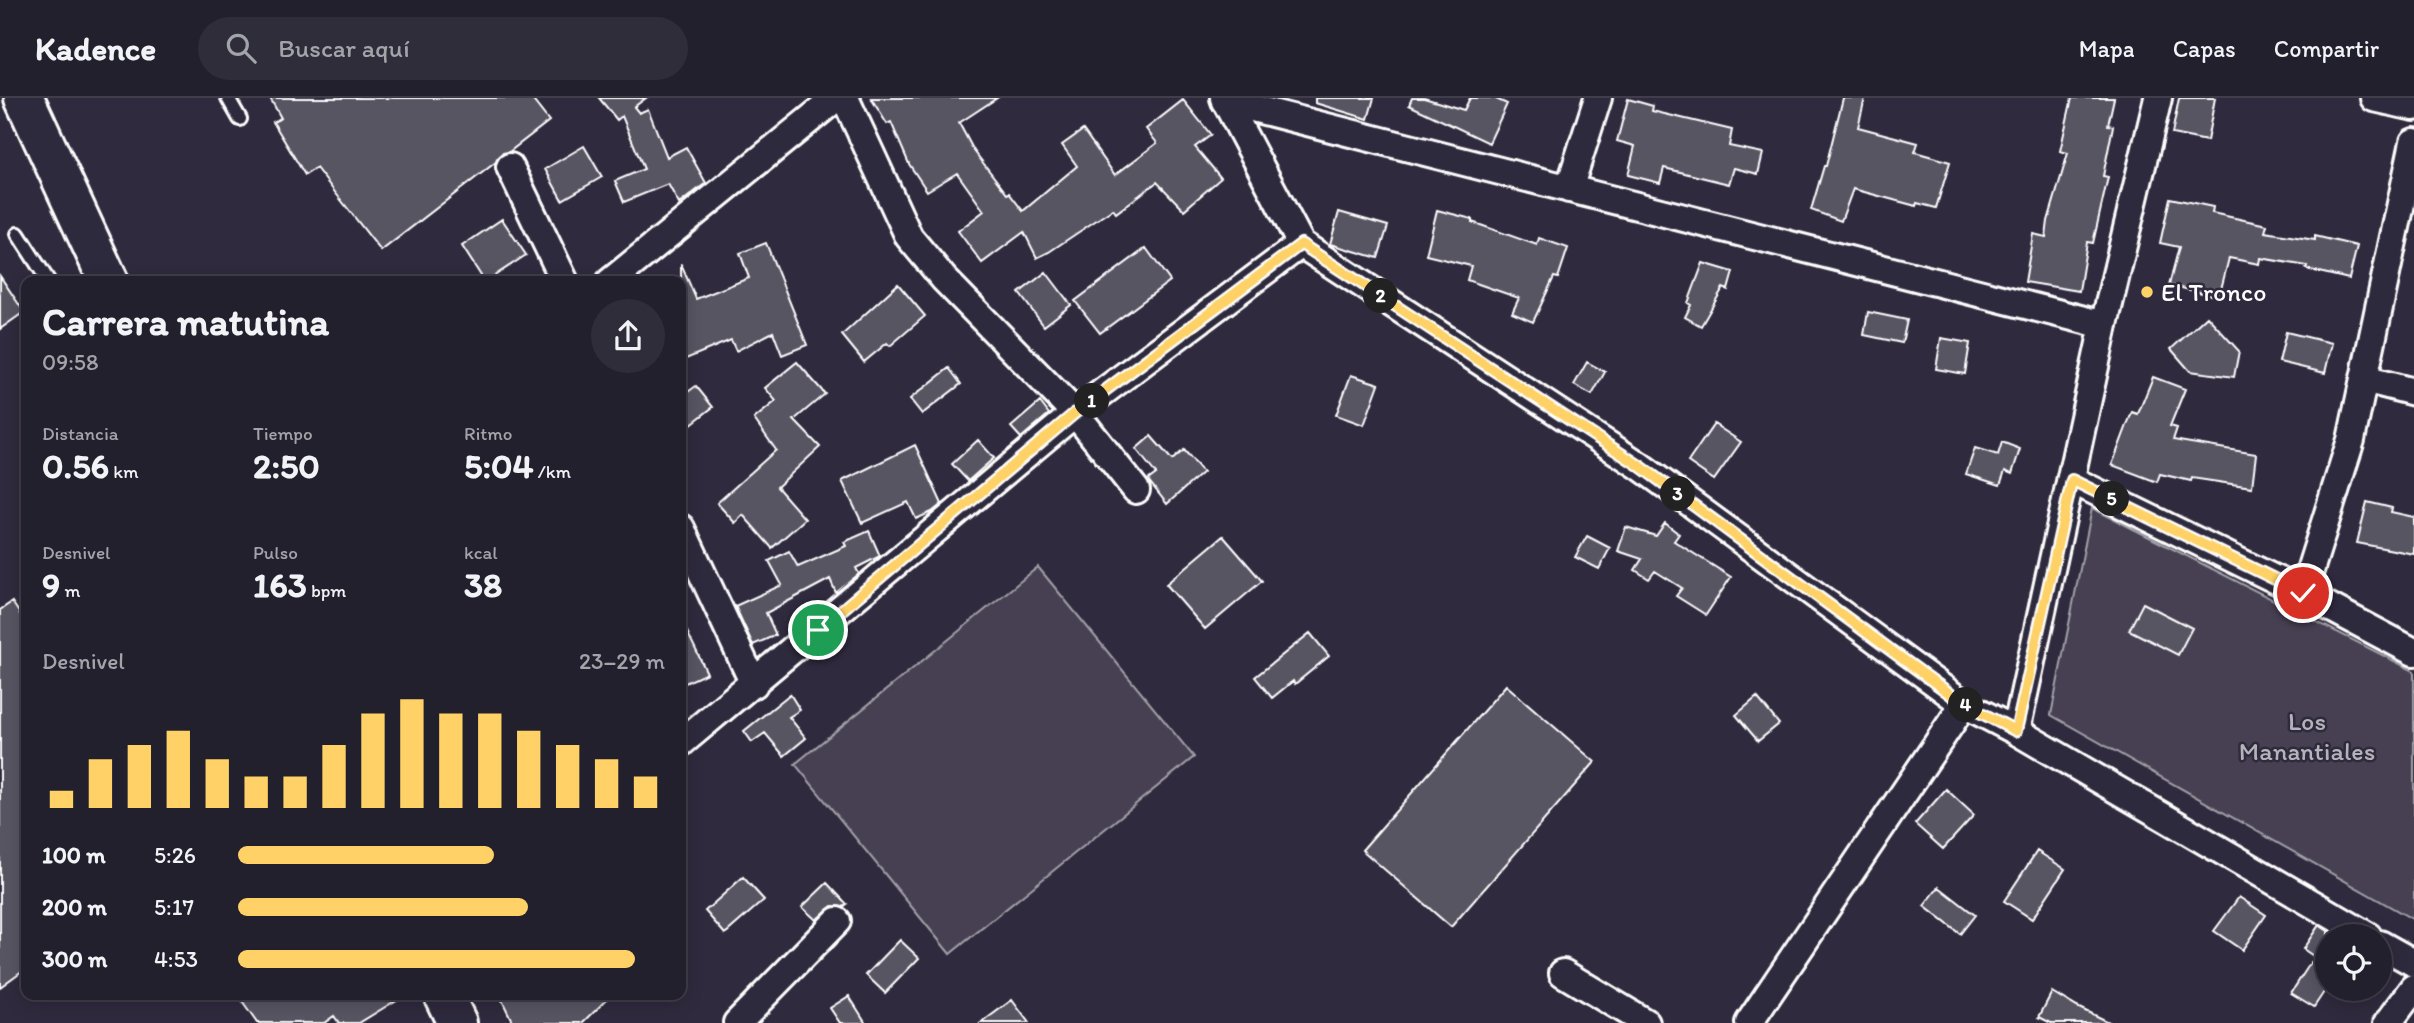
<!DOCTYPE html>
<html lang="es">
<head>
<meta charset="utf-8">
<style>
	body { margin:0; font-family:Itim,sans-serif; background:#2f2d3a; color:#f1f3f6; height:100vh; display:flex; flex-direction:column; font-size:26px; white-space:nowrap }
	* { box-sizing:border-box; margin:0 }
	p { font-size:23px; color:#a3a3aa }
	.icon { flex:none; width:38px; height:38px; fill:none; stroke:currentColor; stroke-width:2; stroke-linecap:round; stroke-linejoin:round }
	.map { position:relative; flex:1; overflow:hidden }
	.side { position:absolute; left:21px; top:178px; width:665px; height:724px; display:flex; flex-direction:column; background:#23202e; border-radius:14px; box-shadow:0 4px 18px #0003,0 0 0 2px #403e4a }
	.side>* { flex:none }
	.tools { position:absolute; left:2315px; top:826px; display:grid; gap:14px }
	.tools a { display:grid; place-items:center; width:77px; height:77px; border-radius:50%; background:#23202e; box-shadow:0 4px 18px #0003,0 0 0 2px #403e4a; font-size:35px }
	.pin { position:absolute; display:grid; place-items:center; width:60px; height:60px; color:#fff; margin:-30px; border:4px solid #fff; border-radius:50%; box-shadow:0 2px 7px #0007 }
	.km { position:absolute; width:35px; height:35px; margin:-18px; border-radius:50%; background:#222; color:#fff; font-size:19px; line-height:35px; text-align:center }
	.round { display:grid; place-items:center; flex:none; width:74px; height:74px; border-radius:37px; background:#2f2d3a }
	.overview { display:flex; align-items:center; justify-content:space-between; height:119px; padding:0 21px }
	h1 { font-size:38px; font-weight:700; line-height:52px }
	.figures { display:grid; grid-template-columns:repeat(3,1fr); gap:10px; height:119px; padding:7px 21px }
	.figures div { display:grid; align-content:center }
	.figures b { font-size:35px; font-weight:700 }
	.figures small { font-size:19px; font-weight:400 }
	.figures p { font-size:19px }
	.chart { height:196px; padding:14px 21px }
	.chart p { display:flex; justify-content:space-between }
	.chart svg { width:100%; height:126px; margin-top:7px; stroke:#ffd166; stroke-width:6 }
	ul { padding:0 21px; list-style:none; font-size:23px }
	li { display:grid; grid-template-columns:112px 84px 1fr; align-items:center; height:52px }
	li i { height:18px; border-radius:9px; background:#ffd166 }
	header { display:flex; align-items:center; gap:42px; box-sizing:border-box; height:98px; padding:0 35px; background:#23202e; border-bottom:2px solid #403e4a }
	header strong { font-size:33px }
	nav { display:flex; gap:38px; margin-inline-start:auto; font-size:24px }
	.search { width:490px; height:63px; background:#2f2d3a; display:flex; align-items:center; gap:18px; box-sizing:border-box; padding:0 24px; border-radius:38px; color:#a3a3aa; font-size:26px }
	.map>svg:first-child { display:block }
	.green { fill:#464152; stroke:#a2a0a8; stroke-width:2 }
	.building { fill:#595564; stroke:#fff; stroke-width:2 }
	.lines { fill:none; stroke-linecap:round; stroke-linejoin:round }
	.lane-casing { stroke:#fff; stroke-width:18 }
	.street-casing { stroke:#fff; stroke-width:32 }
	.primary-casing { stroke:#fff; stroke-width:44 }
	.lane { stroke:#2f2a3d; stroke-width:12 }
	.street { stroke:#2f2a3d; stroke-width:26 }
	.primary { stroke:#2f2a3d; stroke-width:38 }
	.route-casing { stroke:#fff; stroke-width:14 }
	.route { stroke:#ffd166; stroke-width:9 }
	.poi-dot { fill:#ffd166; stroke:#2f2a3d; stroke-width:2.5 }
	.labels { text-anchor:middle; stroke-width:5; stroke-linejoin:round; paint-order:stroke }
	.poi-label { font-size:26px; fill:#fff; stroke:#2f2a3d; text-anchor:start }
	.park-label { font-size:26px; fill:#b5b3ba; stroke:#2f2a3d }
</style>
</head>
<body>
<header>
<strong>Kadence</strong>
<div class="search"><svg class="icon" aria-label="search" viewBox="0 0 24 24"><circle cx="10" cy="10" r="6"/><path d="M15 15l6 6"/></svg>Buscar aquí</div>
<nav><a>Mapa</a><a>Capas</a><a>Compartir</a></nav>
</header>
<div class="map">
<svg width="2414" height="925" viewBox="0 0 2414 925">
	<rect width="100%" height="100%" fill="#2f2a3d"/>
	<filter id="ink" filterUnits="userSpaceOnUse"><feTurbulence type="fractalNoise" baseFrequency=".0143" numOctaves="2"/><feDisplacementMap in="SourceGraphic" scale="14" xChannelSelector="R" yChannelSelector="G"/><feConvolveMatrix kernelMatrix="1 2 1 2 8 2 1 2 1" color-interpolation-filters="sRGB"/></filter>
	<g filter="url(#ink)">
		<path class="green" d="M2092 410 2414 573V822L2051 617Z
			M1038 469 1194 659 950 856 795 666Z"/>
		<path class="building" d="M270 0H531L549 23 509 54 503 55 496 64 381 153 316 70 305 77 273 24 281 20Z
			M599 0H646L634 9 639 15 648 11 667 59 686 49 706 85 679 106 668 86 624 104 615 83 644 71 622 18 617 22Z
			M871 0H997L959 25 974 53 1007 96 1009 95 1023 113 1077 68 1062 47 1083 32 1115 77 1157 45 1146 31 1183 2 1211 37 1195 49 1221 80 1184 112 1157 84 1116 115 1113 111 1049 154 1037 160 1024 134 982 165 958 133 984 113 957 75 927 93 909 66 891 24 887 26Z
			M1315 0H1374L1368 21 1315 5Z
			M1412 0H1424L1464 12 1470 0H1494L1507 6 1489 45 1409 7Z
			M1843 0H1865L1858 29 1918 45 1915 54 1950 64 1936 110 1917 105 1916 108 1853 91 1841 123 1811 112 1824 68H1826Z
			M2072 0H2114L2108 27 2113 28 2103 78 2108 79 2093 145 2087 144 2079 193 2025 184 2033 136 2046 139 2048 123 2068 55 2060 53Z
			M2179 0H2215L2207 43 2172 36Z
			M1628 1 1653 8 1652 13 1732 32 1729 48 1763 55 1758 76 1734 70 1729 86 1664 70 1660 85 1628 77 1635 48 1617 43Z
			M584 48 602 79 562 102 545 71Z
			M2170 100 2213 109 2212 115 2267 127 2265 134 2315 142V138L2357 148 2349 181 2306 171 2307 168 2260 160 2259 166 2229 160 2219 199 2169 187 2179 149 2160 145Z
			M1437 112 1472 121V124L1537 147 1539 140 1568 150 1558 180 1554 179 1533 224 1512 215 1519 200 1467 182 1471 168 1426 157Z
			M1339 114 1388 128 1378 160 1330 146Z
			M502 121 526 157 485 184 462 148Z
			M766 145 807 247 782 257 773 234 736 253 731 242 681 263V166L696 201 749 180 740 155Z
			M1146 150 1170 183 1100 235 1075 203Z
			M1703 165 1733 174 1728 192 1723 190 1701 228 1685 219 1691 207 1688 205Z
			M1046 174 1071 207 1044 228 1019 195Z
			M0 178 24 214 0 231Z
			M898 186 925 218 890 248 887 245 864 264 842 237Z
			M1868 214 1907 222 1902 245 1864 237Z
			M2207 218 2239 253 2234 279 2190 273 2171 251Z
			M2286 234 2332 245 2325 275 2279 264Z
			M1941 240 1970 245 1965 276 1936 271Z
			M797 264 825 296 794 322 820 349 777 389 805 421 772 450 743 417 735 425 717 405 776 352 754 321 776 303 765 290Z
			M1587 264 1605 274 1592 297 1574 287Z
			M949 270 961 286 922 316 910 301Z
			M1351 277 1379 286 1364 327 1336 317Z
			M2153 279 2185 291 2170 328 2177 330 2173 342 2256 356 2252 389 2192 380 2191 383 2160 376 2157 384 2112 367 2132 314 2138 316Z
			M696 288 713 309 681 334V299Z
			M1040 304 1049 316 1021 340 1011 329Z
			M1714 326 1741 344 1714 382 1688 364Z
			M1151 338 1172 362 1184 352 1203 374 1167 406 1148 382 1156 376 1136 351Z
			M978 342 994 360 968 383 952 366Z
			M2002 344 2020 351 2012 376 2005 373 2000 387 1966 376 1975 350 1998 357Z
			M915 347 942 406 932 414 916 421 908 404 862 425 842 383Z
			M2367 404 2392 410 2391 414 2414 419V456L2357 445Z
			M1665 425 1679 436 1674 443 1731 479 1706 517 1676 498 1682 490 1655 473 1649 481 1635 472 1642 461 1618 453 1626 429 1656 438Z
			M869 433 880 458 856 470 859 476 836 495 830 481 766 515 776 537 753 547 735 508 782 487 769 463 789 453 798 469 846 448 844 444Z
			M1223 438 1262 483 1205 531 1166 486Z
			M1587 438 1610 450 1599 471 1575 459Z
			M12 504 26 525V870L0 889V512Z
			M2143 505 2192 530 2178 557 2129 532Z
			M681 521 707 575 681 587Z
			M1310 535 1329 558 1295 586 1293 583 1272 600 1255 579Z
			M1506 587 1595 664 1451 829 1362 752Z
			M790 596 800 612 789 619 806 640 784 658 765 635 752 644 744 633Z
			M1757 599 1779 626 1758 643 1736 617Z
			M1946 691 1974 717 1943 751 1915 726Z
			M2037 753 2065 771 2032 821 2004 803Z
			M743 779 764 802 725 836 705 813Z
			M827 785 847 806 843 809 832 808 816 822 802 809Z
			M1939 789 1975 817 1960 836 1924 808Z
			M2239 799 2266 817 2242 852 2214 833Z
			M2319 827 2328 833V868L2303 851Z
			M900 842 919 860 885 895 866 877Z
			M2311 864 2328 874V888L2314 909 2291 895Z
			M2052 894 2077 909 2110 925H2051L2039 919Z
			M238 898H403L359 925H339L334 918 324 925H257Z
			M500 898H610L583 925H513Z
			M849 898 866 925H840L830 910Z
			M1012 902 1029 925H981Z"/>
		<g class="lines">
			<defs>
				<path id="lane" d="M228 0 240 21
					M18 136 49 184"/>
				<path id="street" d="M845 0 909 139 944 181 1075 315 1136 392
					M1224 0 1301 146 1640 368 1964 606 2016 633 2368 838
					M2374 0 2414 9
					M1225 3 2104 227
					M510 69 565 184
					M1569 91 1598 0
					M610 184 836 0
					M2364 281 2414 294
					M2072 382 2303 495 2414 554
					M681 430 754 586
					M2303 495 2351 342 2414 44
					M2016 633 2104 227 2158 0
					M681 645 1075 315 1301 146
					M2380 846 2414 865
					M1563 875 1646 925
					M737 925 837 823
					M1749 925 1964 606
					M2388 925 2414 890"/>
				<path id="primary" d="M24 0 109 184
					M444 898 457 925"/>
			</defs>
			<use href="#lane" class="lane-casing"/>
			<use href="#street" class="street-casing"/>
			<use href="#primary" class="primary-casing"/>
			<use href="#lane" class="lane"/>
			<use href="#street" class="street"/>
			<use href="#primary" class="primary"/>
		</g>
	</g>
	<g class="lines" filter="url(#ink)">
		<defs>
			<path id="route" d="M818 532 1075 315 1301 146 1640 368 1964 606 2016 633 2072 382 2303 495"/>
		</defs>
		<use href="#route" class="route-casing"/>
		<use href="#route" class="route"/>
	</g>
	<circle class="poi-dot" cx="2147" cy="194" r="7"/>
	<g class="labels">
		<g class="poi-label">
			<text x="2161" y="203">El Tronco</text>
		</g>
		<g class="park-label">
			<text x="2307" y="632">Los<tspan x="2307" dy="30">Manantiales</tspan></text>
		</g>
	</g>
</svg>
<div class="tools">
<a><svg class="icon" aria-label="locate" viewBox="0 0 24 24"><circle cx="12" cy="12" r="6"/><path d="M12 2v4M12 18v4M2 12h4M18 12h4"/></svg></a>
</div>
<div class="pin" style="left:818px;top:532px;background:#1e9e55"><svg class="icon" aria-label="arrive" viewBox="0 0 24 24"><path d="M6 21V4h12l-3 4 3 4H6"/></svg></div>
<div class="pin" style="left:2303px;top:495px;background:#d93025"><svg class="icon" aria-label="check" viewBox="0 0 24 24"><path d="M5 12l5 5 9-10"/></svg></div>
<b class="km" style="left:1092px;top:303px">1</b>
<b class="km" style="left:1381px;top:198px">2</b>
<b class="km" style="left:1678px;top:396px">3</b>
<b class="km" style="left:1966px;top:607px">4</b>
<b class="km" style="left:2112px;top:401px">5</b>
<section class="side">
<div class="overview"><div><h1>Carrera matutina</h1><p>09:58</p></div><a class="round"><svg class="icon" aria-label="share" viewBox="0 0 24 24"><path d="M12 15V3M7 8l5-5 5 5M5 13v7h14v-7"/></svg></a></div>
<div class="figures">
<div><p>Distancia</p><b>0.56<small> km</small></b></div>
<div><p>Tiempo</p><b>2:50</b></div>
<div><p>Ritmo</p><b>5:04<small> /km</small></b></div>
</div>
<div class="figures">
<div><p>Desnivel</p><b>9<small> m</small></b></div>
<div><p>Pulso</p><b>163<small> bpm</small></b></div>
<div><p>kcal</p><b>38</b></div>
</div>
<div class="chart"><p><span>Desnivel</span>23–29 m</p>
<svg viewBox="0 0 160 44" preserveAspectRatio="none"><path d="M5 44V38M15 44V27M25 44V22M35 44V17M45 44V27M55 44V33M65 44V33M75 44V22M85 44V11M95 44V6M105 44V11M115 44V11M125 44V17M135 44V22M145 44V27M155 44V33"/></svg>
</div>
<ul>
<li><b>100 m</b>5:26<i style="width:60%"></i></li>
<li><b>200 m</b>5:17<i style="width:68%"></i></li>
<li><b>300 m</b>4:53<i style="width:93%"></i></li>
</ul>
</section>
</div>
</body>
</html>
